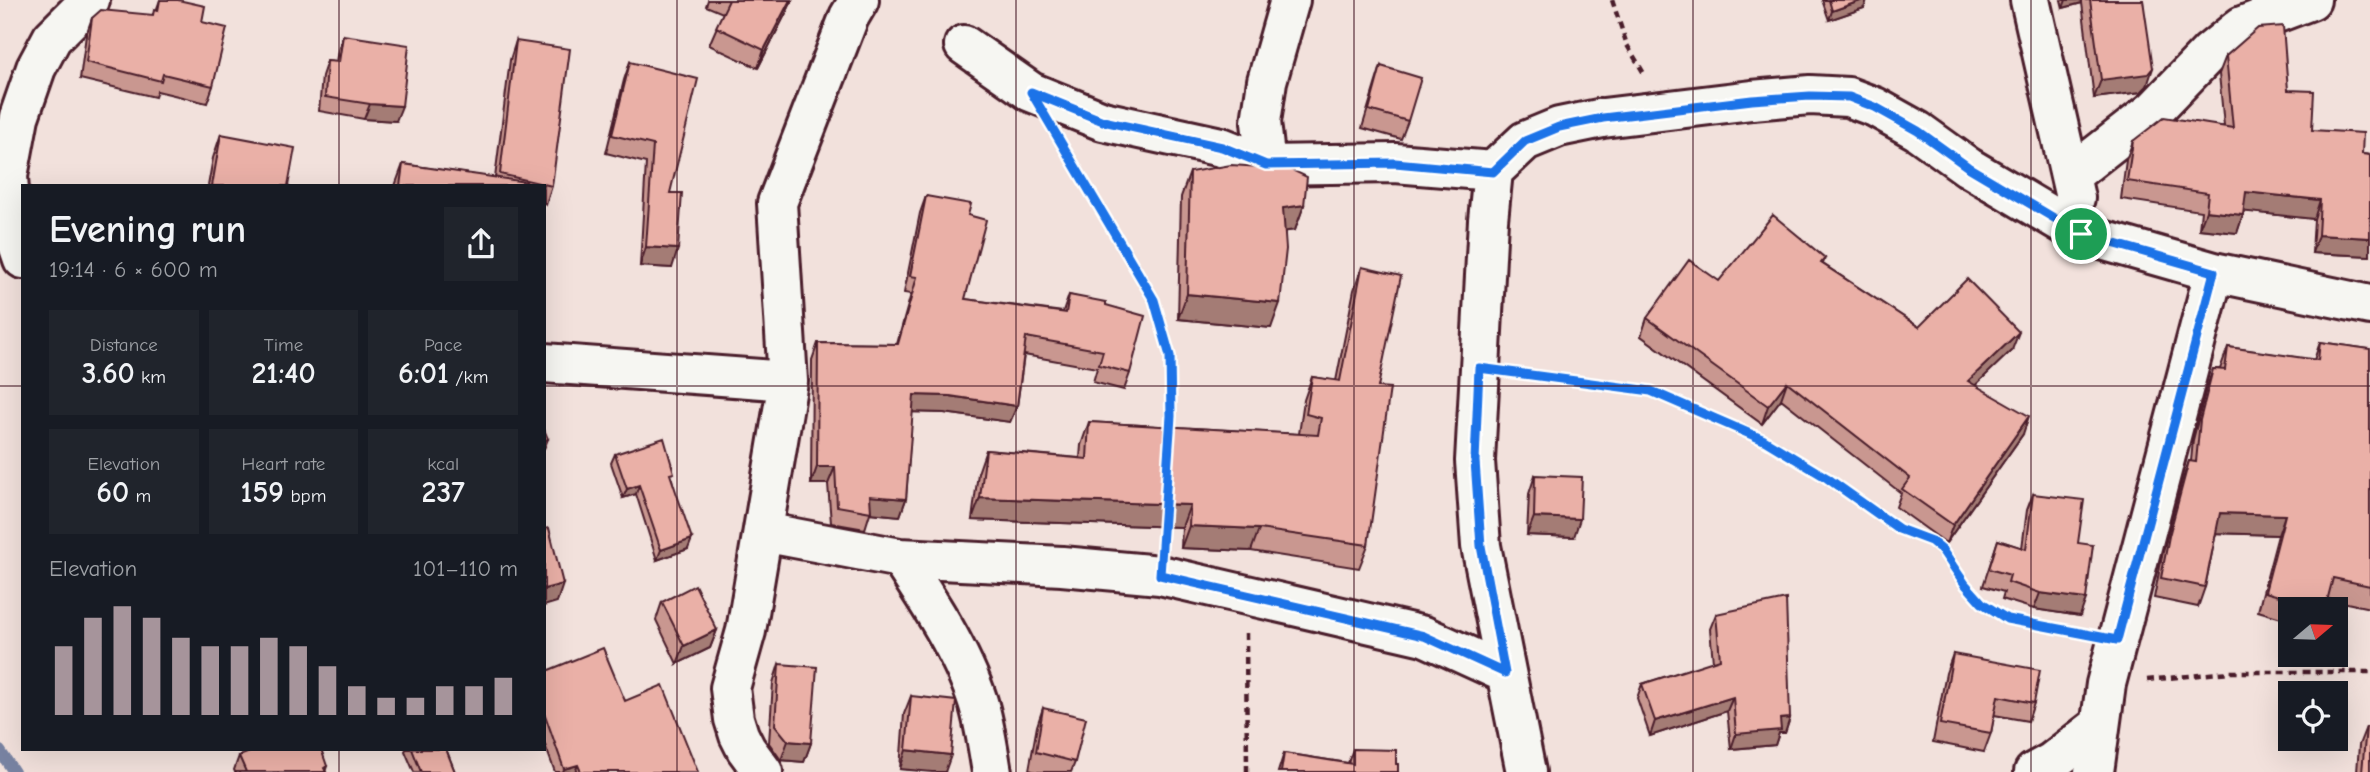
<!DOCTYPE html>
<html lang="en">
<head>
<meta charset="utf-8">
<style>
	body { margin:0; font-family:"Comic Neue",sans-serif; background:#20242c; color:#f1f3f6; height:100vh; display:flex; flex-direction:column; font-size:26px; white-space:nowrap }
	* { box-sizing:border-box; margin:0 }
	p { font-size:23px; color:#9ea1a6 }
	.icon { flex:none; width:38px; height:38px; fill:none; stroke:currentColor; stroke-width:2; stroke-linecap:round; stroke-linejoin:round }
	.map { position:relative; flex:1; overflow:hidden }
	.drawer { position:absolute; left:21px; top:184px; width:525px; height:567px; display:flex; flex-direction:column; background:#171b24; border-radius:0px; box-shadow:0 7px 28px #0002 }
	.drawer>* { flex:none }
	.needle { width:46px; rotate:71deg }
	.fabs { position:absolute; left:2278px; top:597px; display:grid; gap:14px }
	.fabs a { display:grid; place-items:center; width:70px; height:70px; border-radius:0px; background:#171b24; box-shadow:0 7px 28px #0002; font-size:35px }
	.pin { position:absolute; display:grid; place-items:center; width:60px; height:60px; color:#fff; margin:-30px; border:4px solid #fff; border-radius:50%; box-shadow:0 2px 7px #0007 }
	.round { display:grid; place-items:center; flex:none; width:74px; height:74px; border-radius:0px; background:#20242c }
	.headline { display:flex; align-items:center; justify-content:space-between; height:119px; padding:0 28px }
	h1 { font-size:38px; font-weight:700; line-height:52px }
	.metrics { display:grid; grid-template-columns:repeat(3,1fr); gap:10px; height:119px; padding:7px 28px }
	.metrics div { display:grid; align-content:center; border-radius:0px; background:#20242c; text-align:center }
	.metrics b { font-size:30px; font-weight:700 }
	.metrics small { font-size:19px; font-weight:400 }
	.metrics p { font-size:19px }
	.chart { height:196px; padding:14px 28px }
	.chart p { display:flex; justify-content:space-between }
	.chart svg { width:100%; height:126px; margin-top:7px; stroke:#a6949b; stroke-width:6 }
	.map>svg:first-child { display:block }
	.lines { fill:none; stroke-linecap:round; stroke-linejoin:round }
	.stream { stroke:#7883a2; stroke-width:12 }
	.street-casing { stroke:#4a1f2b; stroke-width:44 }
	.path { stroke:#4a1f2b; stroke-width:4.5; stroke-dasharray:7 5; stroke-linecap:butt }
	.street { stroke:#f6f6f2; stroke-width:38 }
	.wall { fill:#c99790; stroke:#4a1f2b; stroke-width:2 }
	.shaded-wall { fill:#a47b75; stroke:#4a1f2b; stroke-width:2 }
	.building { fill:#eab0a7; stroke:#4a1f2b; stroke-width:2 }
	.route-casing { stroke:#fff; stroke-width:14 }
	.route { stroke:#1a73e8; stroke-width:9 }
	.grid { fill:none; stroke:#4a1f2b; stroke-width:2; stroke-opacity:0.55 }
</style>
</head>
<body>
<div class="map">
<svg width="2370" height="772" viewBox="0 0 2370 772">
	<rect width="100%" height="100%" fill="#f2e1dc"/>
	<filter id="ink" filterUnits="userSpaceOnUse"><feTurbulence type="fractalNoise" baseFrequency=".0143" numOctaves="2"/><feDisplacementMap in="SourceGraphic" scale="14" xChannelSelector="R" yChannelSelector="G"/><feConvolveMatrix kernelMatrix="1 2 1 2 8 2 1 2 1" color-interpolation-filters="sRGB"/></filter>
	<g filter="url(#ink)">
		<g class="lines">
			<path class="stream" d="M0 751 14 772"/>
			<defs>
				<path id="street" d="M2030 0 2075 198
					M964 45 1031 92 1103 121 1221 147 1266 165 1395 163 1493 171
					M1266 165 1261 122 1267 81 1290 0
					M2071 175 2154 110 2210 52 2242 26 2311 0
					M23 259 11 224 8 176 19 117 36 68 52 38 90 0
					M544 363 788 381
					M763 532 900 558 1062 566 1160 575 1424 636 1505 673
					M900 558C929 602 962 652 978 702 985 725 988 749 992 772
					M763 772 746 749 739 735 734 719 730 688 746 631 788 381 777 203 849 17 859 0
					M1526 772 1481 546 1475 461 1488 220 1493 171 1525 141 1559 127 1603 118 1752 100 1810 95 1848 97 1875 107 1918 131 1968 167 2081 234 2214 272 2370 305
					M2034 772 2052 762 2100 725
					M2094 772 2106 684 2214 272"/>
			</defs>
			<use href="#street" class="street-casing"/>
			<path class="path" d="M1612 0 1627 45 1645 75
				M1064 149 1154 301 1170 356V431
				M1518 373 1651 391 1764 440 1827 478 1899 529 1931 541 1942 550 1965 584 1982 603 2007 619 2081 633
				M1246 633 1247 772
				M2147 680 2230 672H2370"/>
			<use href="#street" class="street"/>
		</g>
		<path class="wall" d="M160 0 202 22 213 86 207 103 157 91 155 97 80 79 86 35 92 18 152 15 156 11Z
			M708 0H792L789 7 758 68 709 45 723 13 706 6Z
			M1822 0H1867L1864 8 1829 20Z
			M2061 0H2143L2147 86 2141 92 2094 98 2082 3 2063 8Z
			M343 35 396 121 364 119 319 111 322 76 327 61 336 62 338 50Z
			M516 41 552 186 546 205 544 204V186H395L403 164 495 178 510 60Z
			M2226 56 2288 90 2312 130 2362 154 2370 155V256L2312 253 2314 219 2244 211 2237 233 2199 229 2201 211 2121 199 2126 160 2133 141 2224 126 2219 74Z
			M630 62 670 193 672 268 640 266 646 163 606 153 624 80Z
			M1381 66 1408 121 1401 139 1362 128 1375 85Z
			M221 134 288 186H208L213 158Z
			M1190 172 1304 205 1295 230 1285 231 1271 328 1178 319 1181 197Z
			M926 196 968 215 965 299 1063 312 1069 295 1106 305 1130 373 1124 390 1093 382 1097 368 1024 355 1017 406 1010 422 944 413 912 412 906 499 900 516 870 513 865 529 831 523 828 484H811L812 360 818 343 897 344 911 294 904 293 920 213Z
			M1825 258 1823 264 1919 327 2012 350 1975 385 2023 434 1946 543 1896 507 1901 493 1781 399 1762 424 1641 336 1647 318 1719 281Z
			M1362 267 1378 387 1368 545 1359 568 1251 551 1181 548 1182 527 972 520 978 473 986 450 1080 458 1081 445 1089 422 1299 434 1304 400 1312 377 1336 381 1354 290Z
			M2320 342 2370 349V608L2328 599 2325 609H2291V621L2258 611 2278 535 2216 533 2205 587 2198 607 2154 598 2162 556 2182 481 2189 461H2191L2193 440 2206 389 2213 369H2220L2228 347 2314 360Z
			M615 454 672 479 688 549 657 560 636 494 623 498 611 463Z
			M1535 475 1574 537 1527 535 1529 494Z
			M2033 494 2080 616 2034 609 2002 599 2004 592 1983 586 1998 540 2022 548 2027 510Z
			M662 602 717 630 710 648 677 664 656 620Z
			M1716 614 1790 718 1785 733H1779L1775 745 1731 749 1727 711 1650 736 1637 698 1642 684 1713 662 1710 629Z
			M1953 654 2034 703 2028 721 1994 715 1991 733 1984 752 1933 742 1946 673Z
			M779 664 811 743 804 762 781 760 769 743 773 683Z
			M544 672 625 701 698 772H555L544 742Z
			M911 696 945 772 900 769 904 714Z
			M1043 708 1075 762 1071 772H1036L1029 770 1037 726Z
			M2366 727 2370 772H2357L2359 745Z
			M406 749H446L455 772H414L405 751Z
			M1353 749 1396 764 1398 772H1278L1284 753 1348 763Z
			M239 756 327 766 325 772H235L234 770Z"/>
		<path class="shaded-wall" d="M790 0H792L789 7 758 68 764 50Z
			M1863 0H1867L1864 8 1829 20 1832 11Z
			M2066 0H2082V3L2063 8Z
			M2153 68 2147 86 2141 92 2094 98 2101 80Z
			M370 104 402 106 396 121 364 119Z
			M2246 192 2320 200 2314 219 2239 211Z
			M1304 205 1295 230 1274 233 1283 208Z
			M2206 211 2243 215 2237 233 2199 229Z
			M2318 235 2370 238V256L2312 253Z
			M646 247 678 249 672 268 640 266Z
			M1187 294 1280 303 1271 328 1178 319Z
			M2019 332 2012 350 1961 399 1968 381Z
			M1787 382 1781 399 1762 424 1768 406Z
			M914 395 950 396 1017 406 1010 422 944 413 908 412Z
			M2029 416 2023 434 1946 543 1953 525Z
			M548 439 544 449V440Z
			M817 467H835L828 484H811Z
			M639 485 636 494 623 498 627 489Z
			M870 496 906 499 900 516 870 513Z
			M980 498 1190 505 1182 527 972 520Z
			M2220 513 2285 515 2278 535 2213 533Z
			M1534 517 1580 519 1574 537 1527 535Z
			M1189 526 1259 529 1251 551 1181 548Z
			M692 539 688 549 657 560 661 550Z
			M563 584 557 602 544 606V589Z
			M2040 593 2086 599 2080 616 2034 609Z
			M717 630 710 648 677 664 684 646Z
			M1733 697 1727 711 1650 736 1655 721Z
			M1790 718 1785 733H1779L1775 745 1731 749 1736 734 1780 719Z
			M788 741 811 743 804 762 781 760Z
			M906 750 951 755 945 772H932L900 769Z
			M578 765 575 772H563L564 769Z"/>
		<path class="building" d="M160 0H178L205 6 202 22 227 28 213 86 163 74 161 81 86 62 92 18 101 10 153 15 154 10 158 11Z
			M729 0H790L764 50 716 27Z
			M1829 0H1863L1832 11Z
			M2090 0H2143L2153 68 2148 74 2101 80Z
			M2283 26 2288 90 2314 91 2312 130 2363 133 2362 154 2370 155V238L2318 235 2320 200 2246 192 2243 215 2206 211 2208 193 2127 181 2133 141 2164 117 2233 128 2226 56 2258 28Z
			M343 35 409 45 402 106 370 104 325 97 327 61 339 62Z
			M516 41 570 49 552 186 500 174Z
			M630 62 698 79 670 193H682L678 249 646 247 653 145 612 135Z
			M1381 66 1421 78 1408 121 1369 110Z
			M221 134 295 148 288 186H212Z
			M403 164 526 182 525 186H400Z
			M1231 165 1290 169 1307 177 1304 205 1283 208 1286 249 1280 303 1187 294 1190 172Z
			M926 196 971 204 968 215 986 220 965 299 1066 313 1069 295 1106 302V305L1145 316 1130 373 1099 365 1103 351 1026 337 1017 406 950 396 914 395 906 499 870 496 871 512 837 506 835 467H817L818 343 898 344 917 277 910 276Z
			M1773 215 1825 258 1821 263 1919 327 1967 279 2019 332 1968 381 2029 416 1953 525 1902 489 1910 478 1787 382 1768 406 1647 318 1689 260 1719 281Z
			M1362 267 1401 276 1378 387 1390 388 1368 545 1259 529 1189 526 1190 505 980 498 986 450 1087 459 1089 422 1318 435 1321 418 1306 414 1312 377 1340 381Z
			M2320 342 2370 349V586L2333 578 2325 609 2265 592 2285 515 2220 513 2205 587 2161 578 2169 536 2189 461 2196 462 2200 420 2213 369 2225 370 2228 347 2318 360Z
			M544 429 548 439 544 440Z
			M664 438 674 473 670 474 692 539 661 550 639 485 627 489 615 454Z
			M1535 475 1582 477 1580 519 1534 517Z
			M2033 494 2084 500 2078 543 2093 545 2086 599 2040 593 2008 582 2010 575 1989 569 1998 540 2026 549Z
			M549 528 563 584 544 589V529Z
			M695 585 717 630 684 646 662 602Z
			M1786 599 1790 718 1780 719 1781 730 1736 734 1733 697 1655 721 1642 684 1720 659 1716 614Z
			M603 648 625 701 663 685 698 772H581L578 765 564 769 544 712V672Z
			M1953 654 2040 670 2034 703 1998 696 1991 733 1940 724Z
			M779 664 817 667 811 743 788 741 775 725Z
			M911 696 956 701 951 755 906 750Z
			M1043 708 1086 718 1075 762 1036 752Z
			M2366 727H2370V772H2362Z
			M258 749H321L327 766 324 768 326 772H246L239 756Z
			M412 749H446L455 772H421Z
			M1353 749 1396 750V764H1398V772H1281L1284 753 1353 764Z"/>
	</g>
	<g class="lines" filter="url(#ink)">
		<defs>
			<path id="route" d="M1031 92 1103 121 1222 147 1266 165 1395 163 1493 172 1525 141 1559 127 1603 118 1752 100 1810 96 1849 97 1875 107 1918 131 1968 167 2081 234 2214 272 2117 640 2007 619 1982 603 1965 584 1942 550 1931 541 1899 529 1827 478 1764 440 1651 391 1479 368 1475 461 1481 546 1505 673 1424 636 1160 575 1171 416 1170 356 1154 300Z"/>
		</defs>
		<use href="#route" class="route-casing"/>
		<use href="#route" class="route"/>
	</g>
	<path class="grid" d="M339 0V186M677 0V772M1016 0V772M1354 0V772M1693 0V772M2031 0V772M0 386H23M544 386H2370M339 749V772"/>
</svg>
<div class="fabs">
<a><svg class="needle" viewBox="-14 -14 28 28"><path d="M0-13l5 13h-10z" fill="#e53935"/><path d="M0 13l5-13h-10z" fill="#9ea1a6"/></svg></a>
<a><svg class="icon" aria-label="locate" viewBox="0 0 24 24"><circle cx="12" cy="12" r="6"/><path d="M12 2v4M12 18v4M2 12h4M18 12h4"/></svg></a>
</div>
<div class="pin" style="left:2081px;top:234px;background:#1e9e55"><svg class="icon" aria-label="arrive" viewBox="0 0 24 24"><path d="M6 21V4h12l-3 4 3 4H6"/></svg></div>
<section class="drawer">
<div class="headline"><div><h1>Evening run</h1><p>19:14 · 6 × 600 m</p></div><a class="round"><svg class="icon" aria-label="share" viewBox="0 0 24 24"><path d="M12 15V3M7 8l5-5 5 5M5 13v7h14v-7"/></svg></a></div>
<div class="metrics">
<div><p>Distance</p><b>3.60<small> km</small></b></div>
<div><p>Time</p><b>21:40</b></div>
<div><p>Pace</p><b>6:01<small> /km</small></b></div>
</div>
<div class="metrics">
<div><p>Elevation</p><b>60<small> m</small></b></div>
<div><p>Heart rate</p><b>159<small> bpm</small></b></div>
<div><p>kcal</p><b>237</b></div>
</div>
<div class="chart"><p><span>Elevation</span>101–110 m</p>
<svg viewBox="0 0 160 44" preserveAspectRatio="none"><path d="M5 44V20M15 44V10M25 44V6M35 44V10M45 44V17M55 44V20M65 44V20M75 44V17M85 44V20M95 44V27M105 44V34M115 44V38M125 44V38M135 44V34M145 44V34M155 44V31"/></svg>
</div>
</section>
</div>
</body>
</html>
